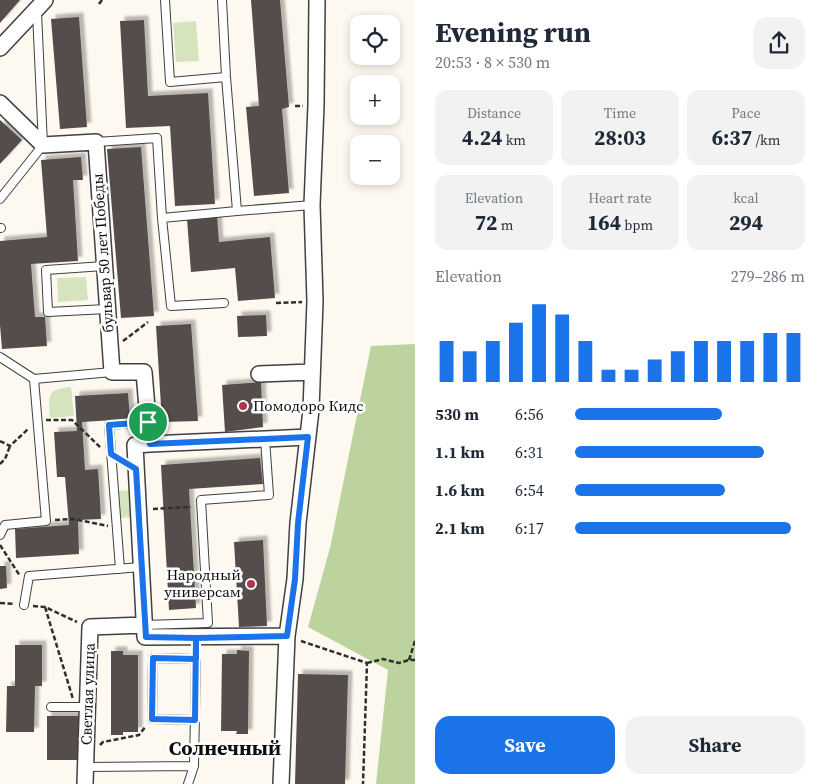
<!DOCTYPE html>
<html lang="en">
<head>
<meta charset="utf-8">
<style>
	body { margin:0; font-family:"Source Serif 4",serif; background:#f2f2f3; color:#1f2937; height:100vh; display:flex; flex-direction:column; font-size:19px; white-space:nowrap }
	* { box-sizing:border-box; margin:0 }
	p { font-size:16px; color:#747a83 }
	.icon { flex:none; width:28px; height:28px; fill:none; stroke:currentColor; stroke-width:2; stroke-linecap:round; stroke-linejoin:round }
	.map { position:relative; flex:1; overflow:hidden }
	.sheet { display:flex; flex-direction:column; background:#fff; width:410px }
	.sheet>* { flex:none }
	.fabs { position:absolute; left:350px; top:15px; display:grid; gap:10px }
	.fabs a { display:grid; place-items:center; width:50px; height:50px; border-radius:10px; background:#fff; box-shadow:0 2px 8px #0003; font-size:25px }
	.pin { position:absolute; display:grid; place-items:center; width:42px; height:42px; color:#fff; margin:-21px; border:2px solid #fff; border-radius:50%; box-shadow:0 1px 5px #0007 }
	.round { display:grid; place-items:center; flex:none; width:52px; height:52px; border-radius:15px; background:#f2f2f3 }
	.headline { display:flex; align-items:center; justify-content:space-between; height:85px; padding:0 20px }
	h1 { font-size:28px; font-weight:700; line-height:38px }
	.stats { display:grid; grid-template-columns:repeat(3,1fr); gap:8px; height:85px; padding:5px 20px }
	.stats div { display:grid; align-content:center; border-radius:12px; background:#f2f2f3; text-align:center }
	.stats b { font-size:21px; font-weight:700 }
	.stats small { font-size:14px; font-weight:400 }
	.stats p { font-size:14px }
	.chart { height:140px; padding:10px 20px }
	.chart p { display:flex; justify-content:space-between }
	.chart svg { width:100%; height:90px; margin-top:5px; stroke:#1a73e8; stroke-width:6 }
	.button { display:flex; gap:10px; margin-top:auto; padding:10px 20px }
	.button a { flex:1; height:58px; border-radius:15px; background:#1a73e8; color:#fff; font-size:20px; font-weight:700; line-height:58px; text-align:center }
	.button a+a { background:#f2f2f3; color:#1f2937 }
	ul { padding:0 20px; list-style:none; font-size:16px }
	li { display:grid; grid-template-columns:80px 60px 1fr; align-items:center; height:38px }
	li i { height:12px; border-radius:6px; background:#1a73e8 }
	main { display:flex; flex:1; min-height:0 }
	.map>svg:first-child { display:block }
	.green { fill:#d6e4bd }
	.forest { fill:#bdd39e }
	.building { fill:#554d4b; filter:url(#shadow) }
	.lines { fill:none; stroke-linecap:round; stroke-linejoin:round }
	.service-casing { stroke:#404040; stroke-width:10 }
	.minor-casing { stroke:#404040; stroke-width:18 }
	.path { stroke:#2f2f2f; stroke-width:2.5; stroke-dasharray:5 2.5; stroke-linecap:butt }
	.service { stroke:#fff; stroke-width:8 }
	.minor { stroke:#fff; stroke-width:15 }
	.route-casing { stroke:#fff; stroke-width:10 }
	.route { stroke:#1a73e8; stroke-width:6 }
	.poi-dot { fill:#ad364c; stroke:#fff; stroke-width:2 }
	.labels { text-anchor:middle; stroke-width:5; stroke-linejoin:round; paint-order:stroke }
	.street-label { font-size:15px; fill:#0d0d0d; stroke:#fff }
	.poi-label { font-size:15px; fill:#0d0d0d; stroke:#fff; text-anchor:start }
	.district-label { font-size:20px; font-weight:bold; fill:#0d0d0d; stroke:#fff }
</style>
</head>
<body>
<main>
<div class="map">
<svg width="415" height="784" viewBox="0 0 415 784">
	<defs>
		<filter id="shadow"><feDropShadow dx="4.5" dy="-4.5" stdDeviation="1" flood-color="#0004"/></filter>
	</defs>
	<rect width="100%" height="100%" fill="#fdf9f0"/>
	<path class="green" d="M196 21 199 61 176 62 173 23Z
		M86 277 88 300 58 302 57 278Z
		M71 387 74 416 50 418C48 395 47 389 71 387Z
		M135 490 136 517 120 518 118 491Z"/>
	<path class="forest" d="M415 344V784H376L388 670 308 627 330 548 371 346Z"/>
	<path class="building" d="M0 0H20L0 23Z
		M251 0H280L289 107 282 109 289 193 254 196 246 107 259 106Z
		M79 17 87 127 60 129 51 19Z
		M144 20 148 96 208 93 215 204 175 206 170 126 126 128 120 21Z
		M0 120 22 140 0 164Z
		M141 147 154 316 121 318 107 149Z
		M81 157 83 180H73L78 261 31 264 35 317H45L47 346 2 349 0 325V241L47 237 41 160Z
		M217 216 219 242 270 237 275 298 238 301 235 268 191 272 187 219Z
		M266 315 267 336 238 337 237 316Z
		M191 324 198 421 162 422 156 326Z
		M261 382 263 427 225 432 222 385Z
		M128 393 130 419 82 422 85 470 98 469 101 519 78 520 79 554 16 558 15 529 69 525 65 477H57L54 432 77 431 75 396Z
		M260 458 263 484 189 489 196 608 169 610 161 465Z
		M263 540 267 626 239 627 234 542Z
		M0 566H6L7 588 0 589Z
		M15 645H42V686H35L34 732H6L7 686H15Z
		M237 650 249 651 248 734H236L237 731H221L222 654H237Z
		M111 651H123V655H138V732H123V735H111Z
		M298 674 348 675 345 784H295Z
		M47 716H82L81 760H47Z"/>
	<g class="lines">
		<defs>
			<path id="service" d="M165 0 170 82 226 77
				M96 142 157 138 162 218 237 211 226 77 222 0
				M0 199 43 145 37 12
				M237 211 312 205
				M162 218 171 306 224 303
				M0 228H1
				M104 266 46 270 48 312 107 309
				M0 357 34 379
				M0 535 5 525 46 521 34 379 112 372
				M120 569 109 425 148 422
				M24 605 29 576 141 567
				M144 625 208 623 201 500 269 495 265 439
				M196 638V659
				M51 707H87
				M86 767 194 766
				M188 784 194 766 196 659 153 658 152 719 195 720"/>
			<path id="minor" d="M0 48 45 0
				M0 103 43 145 96 142 112 372H144L150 444 135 445 145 637 287 636
				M259 374 312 372
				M150 444 308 437
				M85 784 90 627 144 625
				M281 784 287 636 295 579 298 523 311 410 315 301 312 205 316 105 317 0"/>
		</defs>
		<use href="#service" class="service-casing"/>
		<use href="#minor" class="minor-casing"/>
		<path class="path" d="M99 4 102 0
			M295 106H303
			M276 303 302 302
			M123 341 148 322
			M46 420H72L101 448
			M0 441 10 446 28 429
			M0 464 5 459 10 446
			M153 509 191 507
			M55 520 73 519 108 526
			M0 545 20 576
			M0 603 15 604
			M33 606 45 607 77 622
			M45 607 73 699
			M301 641 367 663 363 784
			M409 660 415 641
			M367 663 383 659 399 663 409 660H415
			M100 745 103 742 139 735 146 726"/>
		<use href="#service" class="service"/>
		<use href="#minor" class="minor"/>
	</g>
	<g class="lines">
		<defs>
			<path id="route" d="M148 422 109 425 111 454 136 469 146 637 196 638 195 720 152 719 153 658 196 659V638L287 636 295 579 298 523 308 437 150 444 148 422"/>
		</defs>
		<use href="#route" class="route-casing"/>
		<use href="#route" class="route"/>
	</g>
	<g class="poi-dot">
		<circle cx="243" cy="406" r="5"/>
		<circle cx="251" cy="584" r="5"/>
	</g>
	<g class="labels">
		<g class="street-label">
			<text transform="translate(103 253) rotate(-94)" y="5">бульвар 50 лет Победы</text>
			<text transform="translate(88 694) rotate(-88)" y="5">Светлая улица</text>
		</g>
		<g class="poi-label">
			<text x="253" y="411">Помодоро Кидс</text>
			<text x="241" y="580" text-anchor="end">Народный<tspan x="241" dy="17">универсам</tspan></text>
		</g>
		<g class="district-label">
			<text x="225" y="755">Солнечный</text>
		</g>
	</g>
</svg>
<div class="fabs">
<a><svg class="icon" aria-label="locate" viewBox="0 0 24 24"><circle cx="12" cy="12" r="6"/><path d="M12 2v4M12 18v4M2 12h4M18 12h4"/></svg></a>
<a>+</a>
<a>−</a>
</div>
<div class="pin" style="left:148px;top:422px;background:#1e9e55"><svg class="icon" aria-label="arrive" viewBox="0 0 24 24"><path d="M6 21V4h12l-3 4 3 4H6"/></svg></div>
</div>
<section class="sheet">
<div class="headline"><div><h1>Evening run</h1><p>20:53 · 8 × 530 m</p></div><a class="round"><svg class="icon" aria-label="share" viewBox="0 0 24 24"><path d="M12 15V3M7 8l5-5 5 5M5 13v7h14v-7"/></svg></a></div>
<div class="stats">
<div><p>Distance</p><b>4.24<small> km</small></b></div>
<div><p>Time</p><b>28:03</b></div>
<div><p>Pace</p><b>6:37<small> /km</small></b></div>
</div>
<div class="stats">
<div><p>Elevation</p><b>72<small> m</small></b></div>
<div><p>Heart rate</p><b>164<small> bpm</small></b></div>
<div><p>kcal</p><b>294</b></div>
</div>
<div class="chart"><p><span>Elevation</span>279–286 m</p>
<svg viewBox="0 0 160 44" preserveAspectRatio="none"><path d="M5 44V24M15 44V29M25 44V24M35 44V15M45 44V6M55 44V11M65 44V24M75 44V38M85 44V38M95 44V33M105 44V29M115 44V24M125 44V24M135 44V24M145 44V20M155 44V20"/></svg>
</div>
<ul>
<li><b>530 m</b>6:56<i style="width:64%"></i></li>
<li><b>1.1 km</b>6:31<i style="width:82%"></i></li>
<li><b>1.6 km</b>6:54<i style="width:65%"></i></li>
<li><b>2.1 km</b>6:17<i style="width:94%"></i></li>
</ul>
<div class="button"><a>Save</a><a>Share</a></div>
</section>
</main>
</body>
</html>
